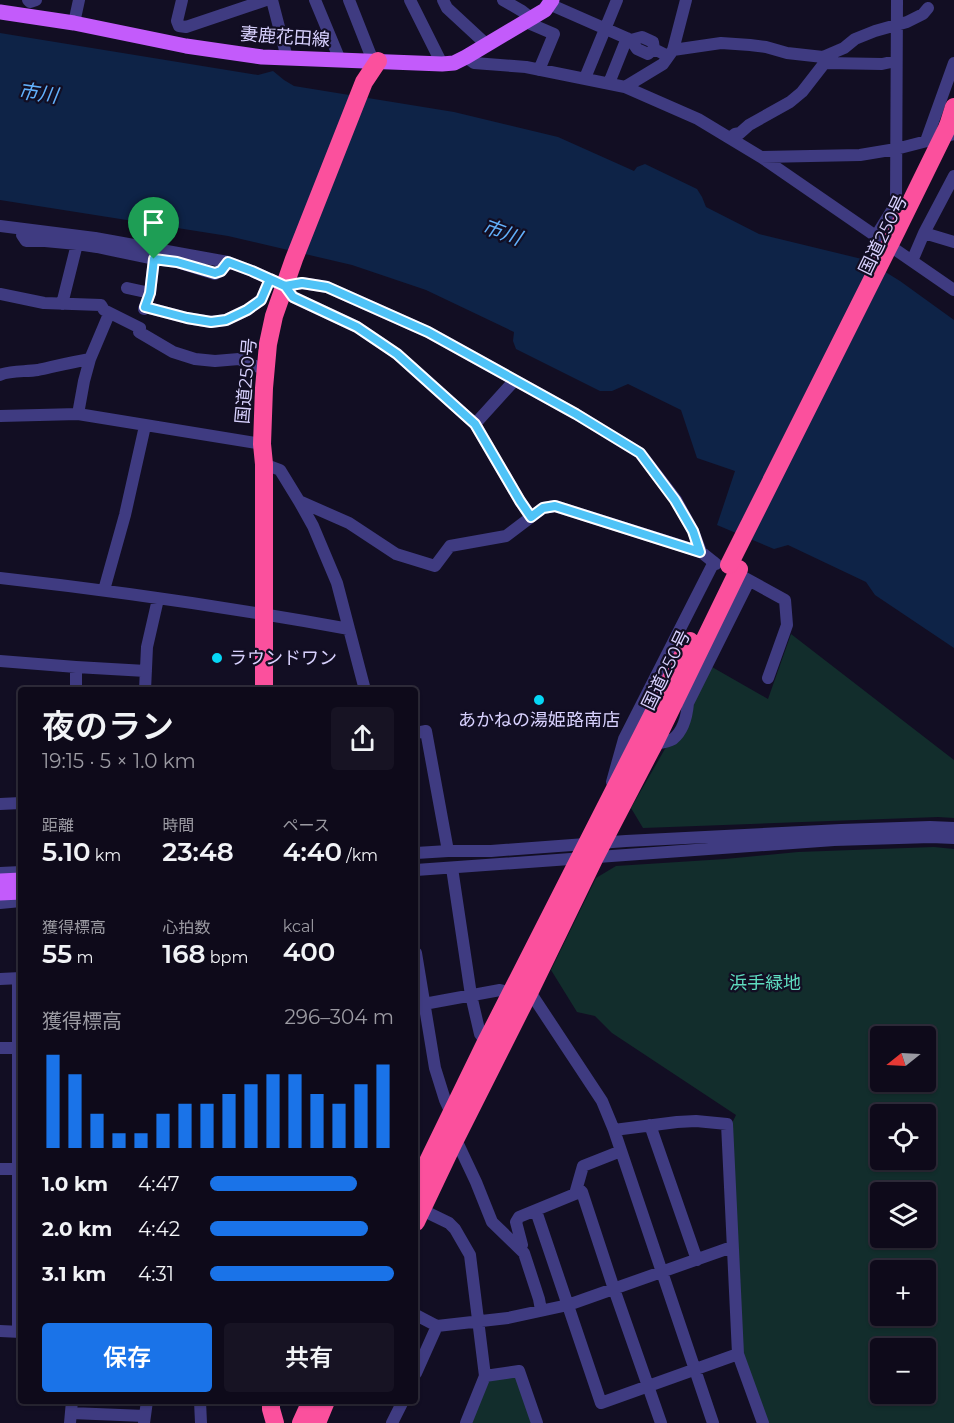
<!DOCTYPE html>
<html lang="ja">
<head>
<meta charset="utf-8">
<style>
	body { margin:0; font-family:Montserrat,"Noto Sans JP",sans-serif; background:#171323; color:#f1f3f6; height:100vh; display:flex; flex-direction:column; font-size:22px; white-space:nowrap }
	* { box-sizing:border-box; margin:0 }
	p { font-size:20px; color:#9b9aa2 }
	.icon { flex:none; width:33px; height:33px; fill:none; stroke:currentColor; stroke-width:2; stroke-linecap:round; stroke-linejoin:round }
	.map { position:relative; flex:1; overflow:hidden }
	.sheet { position:absolute; left:18px; top:687px; width:400px; height:717px; display:flex; flex-direction:column; background:#0e0a1a; border-radius:6px; box-shadow:0 2px 4px #0004,0 0 0 2px #2e2b39 }
	.sheet>* { flex:none }
	.needle { width:39px; rotate:252deg }
	.fabs { position:absolute; left:870px; top:1026px; display:grid; gap:12px }
	.fabs a { display:grid; place-items:center; width:66px; height:66px; border-radius:6px; background:#0e0a1a; box-shadow:0 2px 4px #0004,0 0 0 2px #2e2b39; font-size:30px }
	.pin { position:absolute; display:grid; place-items:center; width:51px; height:51px; color:#fff; margin:-62px -26px; border-radius:50% 50% 50% 0; rotate:-45deg; box-shadow:0 0 6px #0007 }
	.pin .icon { rotate:45deg }
	.round { display:grid; place-items:center; flex:none; width:63px; height:63px; border-radius:6px; background:#171323 }
	.head { display:flex; align-items:center; justify-content:space-between; height:102px; padding:0 24px }
	h1 { font-size:33px; font-weight:600; line-height:45px }
	.stats { display:grid; grid-template-columns:repeat(3,1fr); gap:9px; height:102px; padding:6px 24px }
	.stats div { display:grid; align-content:center }
	.stats b { font-size:26px; font-weight:600 }
	.stats small { font-size:16px; font-weight:400 }
	.stats p { font-size:16px }
	.chart { height:168px; padding:12px 24px }
	.chart p { display:flex; justify-content:space-between }
	.chart svg { width:100%; height:108px; margin-top:6px; stroke:#1a73e8; stroke-width:6 }
	.button { display:flex; gap:12px; margin-top:auto; padding:12px 24px }
	.button a { flex:1; height:69px; border-radius:6px; background:#1a73e8; color:#fff; font-size:24px; font-weight:600; line-height:69px; text-align:center }
	.button a+a { background:#171323; color:#f1f3f6 }
	ul { padding:0 24px; list-style:none; font-size:20px }
	li { display:grid; grid-template-columns:96px 72px 1fr; align-items:center; height:45px }
	li i { height:15px; border-radius:8px; background:#1a73e8 }
	.map>svg:first-child { display:block }
	.green { fill:#122d2c; fill-rule:evenodd }
	.water { fill:#0e2347 }
	.lines { fill:none; stroke-linecap:round; stroke-linejoin:round }
	.minor { stroke:#3f3b81; stroke-width:12 }
	.major { stroke:#c35bfb; stroke-width:15 }
	.highway { stroke:#fb509d; stroke-width:18 }
	.highway-bridge { stroke:#fb509d; stroke-width:18 }
	.route-casing { stroke:#fff; stroke-width:12 }
	.route { stroke:#4fc3f7; stroke-width:8 }
	.poi-dot { fill:#06d7f5; stroke:#120e23; stroke-width:2 }
	.labels { text-anchor:middle; stroke-width:4.5; stroke-linejoin:round; paint-order:stroke }
	.street-label { font-size:18px; fill:#d8d1fe; stroke:#120e23 }
	.poi-label { font-size:18px; fill:#d8d1fe; stroke:#120e23; text-anchor:start }
	.park-label { font-size:18px; fill:#5fdcc0; stroke:#120e23 }
	.water-label { font-size:20px; font-style:italic; fill:#62b0fb; stroke:#120e23 }
</style>
</head>
<body>
<div class="map">
<svg width="954" height="1423" viewBox="0 0 954 1423">
	<rect width="100%" height="100%" fill="#120e23"/>
	<path class="green" d="M791 634 954 760V818L938 817 643 828 631 808 712 667 768 699Z
		M934 847 954 849V1423H768L742 1350 730 1127 736 1115 612 1033 595 1016 577 1012 551 970 596 878 616 866 725 859 798 852ZM880 1036H926V1082H880ZM880 1114H926V1160H880ZM880 1192H926V1238H880ZM880 1270H926V1316H880ZM880 1348H926V1394H880Z
		M512 1376 517 1378 532 1423H470L487 1380Z"/>
	<path class="water" d="M0 33 258 75 273 71 284 80 294 86 454 112 558 137 634 171 637 167 645 164 697 189 702 197 706 207 759 234 866 260 900 281 954 320V648L875 595 866 582 788 545 774 549 717 525 735 471 697 458 681 410 628 384 612 391H600L516 349 513 341 514 332 426 290 352 265 228 236 0 200Z"/>
	<g class="lines">
		<path class="minor" d="M28 0 30 2 36 0
			M182 0 177 21 179 26 186 27 266 0
			M272 0 287 58
			M315 0 340 60
			M349 0 373 61
			M410 0 442 64
			M443 0 447 8 487 45
			M503 0 522 11 531 18
			M549 4 631 40 637 49 648 54 654 49 668 56
			M526 22 554 34 539 70
			M74 23 79 0
			M631 40 642 37 653 42 654 49
			M673 50 721 43 750 45 766 47 787 53 823 57 844 48 855 39 875 31 907 22 923 14 928 8
			M466 57 474 63 526 67 625 87 698 119 761 157 954 290
			M585 78 617 0
			M609 83 627 38
			M625 87 663 64 673 50 686 0
			M730 138 735 134 740 133 749 125 790 102 802 92 823 65 826 63 882 64 896 61
			M926 141 954 63
			M761 157 860 155 896 149 954 134
			M0 226 95 238 228 262 252 271 285 286 293 297 357 327 397 354 475 424 520 501 531 517
			M23 229 22 235 26 241H45L77 244 62 304
			M924 233 954 242
			M876 236 896 204 897 0
			M77 244 97 247 154 259 177 262 215 274 221 271 228 262
			M912 261 924 233 954 176
			M285 286 302 283 327 287 428 332 576 414 640 453 676 500 693 531 701 552
			M127 288 150 293
			M0 294 44 303 101 305 104 310 140 328 139 332 173 352 195 359 215 361 239 359 249 364 265 369
			M145 307 187 318 211 322 226 320 247 310 261 300 270 279
			M144 309 150 293 154 259
			M0 375C10 370 26 372 38 370 56 366 72 362 90 359
			M78 414 84 381 90 359 109 314
			M0 416 78 414 262 444
			M475 424 514 381
			M264 464 280 470 299 501 349 523 396 554 435 566 450 546 506 536 543 508 555 506 701 552 716 564
			M299 501 313 526 337 583 365 690
			M0 578C117 591 233 608 349 629
			M745 578 785 600 787 625 768 678
			M104 590 125 515 145 426
			M0 661 76 667 146 671
			M76 667V690
			M145 690 147 647 158 599
			M416 733 426 731 448 851
			M654 744C660 743 668 742 673 739 683 731 687 715 688 703L749 581
			M612 782 624 739 714 562
			M0 804 21 803
			M416 853 448 851H491L626 841 841 830 930 827 954 828
			M452 868 471 995 480 1034 486 1042
			M416 870 834 840 931 837 954 838
			M0 873 21 872
			M0 903 21 901
			M416 953 435 1068 445 1100 451 1113
			M18 978V1332
			M0 979 21 978
			M529 993 534 998 602 1101 614 1130 713 1423
			M424 1004 500 990 512 993
			M0 1048H18
			M650 1125 697 1260
			M614 1130 677 1122 696 1121 727 1124 738 1354 763 1423
			M454 1142 459 1146 476 1182 492 1222 524 1253 539 1299 541 1310
			M0 1169H21
			M577 1187 582 1192 614 1289 661 1423
			M416 1207 449 1223 455 1229 470 1255 485 1376 466 1423
			M536 1211 601 1403 738 1354
			M519 1248 522 1245 516 1222 519 1217 575 1194 583 1166 621 1151
			M416 1315 437 1326 508 1318 568 1305 732 1247
			M0 1331 21 1332
			M416 1373 437 1326
			M485 1376 519 1371 537 1423
			M200 1401 201 1423
			M71 1413 145 1416
			M70 1423 72 1401
			M144 1423 147 1401
			M392 1423 403 1401"/>
		<path class="major" d="M0 12 74 23 186 46 262 57 442 64 454 63 466 57 545 10 552 0
			M0 881 21 880
			M0 893 21 892"/>
		<path class="highway" d="M948 126 954 107
			M264 690V464L262 444 264 388 268 344 274 316 294 259 364 82 378 61
			M416 1186 486 1042 690 641
			M416 1222 454 1142 529 993 595 857 654 744 739 569
			M271 1401V1409L275 1423
			M301 1423 311 1401
			M317 1423 326 1401"/>
		<path class="highway-bridge" d="M729 565 897 230 948 126"/>
	</g>
	<g class="lines">
		<defs>
			<path id="route" d="M154 259 177 262 215 273 221 271 228 262 252 271 285 286 293 297 357 327 397 354 475 424 520 501 531 517 543 508 555 506 700 552 693 531 675 500 640 453 576 414 428 332 327 287 302 283 285 286 270 279 261 300 247 310 226 320 211 322 187 318 145 307 150 293 154 259"/>
		</defs>
		<use href="#route" class="route-casing"/>
		<use href="#route" class="route"/>
	</g>
	<g class="poi-dot">
		<circle cx="217" cy="658" r="6"/>
		<circle cx="539" cy="700" r="6"/>
	</g>
	<g class="labels">
		<g class="street-label">
			<text transform="translate(285 37) rotate(4)" y="6">妻鹿花田線</text>
			<text transform="translate(883 235) rotate(-64)" y="6">国道250号</text>
			<text transform="translate(246 381) rotate(-85)" y="6">国道250号</text>
			<text transform="translate(666 670) rotate(-64)" y="6">国道250号</text>
		</g>
		<g class="poi-label">
			<text x="229" y="664">ラウンドワン</text>
			<text x="539" y="726" text-anchor="middle">あかねの湯姫路南店</text>
		</g>
		<g class="park-label">
			<text x="765" y="989">浜手緑地</text>
		</g>
		<g class="water-label">
			<text transform="translate(38 93) rotate(8)" y="7">市川</text>
			<text transform="translate(502 232) rotate(20)" y="7">市川</text>
		</g>
	</g>
</svg>
<div class="fabs">
<a><svg class="needle" viewBox="-14 -14 28 28"><path d="M0-13l5 13h-10z" fill="#e53935"/><path d="M0 13l5-13h-10z" fill="#9b9aa2"/></svg></a>
<a><svg class="icon" aria-label="locate" viewBox="0 0 24 24"><circle cx="12" cy="12" r="6"/><path d="M12 2v4M12 18v4M2 12h4M18 12h4"/></svg></a>
<a><svg class="icon" aria-label="layers" viewBox="0 0 24 24"><path d="M12 4l9 5-9 5-9-5zM3 14l9 5 9-5"/></svg></a>
<a>+</a>
<a>−</a>
</div>
<div class="pin" style="left:154px;top:259px;background:#1e9e55"><svg class="icon" aria-label="arrive" viewBox="0 0 24 24"><path d="M6 21V4h12l-3 4 3 4H6"/></svg></div>
<section class="sheet">
<div class="head"><div><h1>夜のラン</h1><p>19:15 · 5 × 1.0 km</p></div><a class="round"><svg class="icon" aria-label="share" viewBox="0 0 24 24"><path d="M12 15V3M7 8l5-5 5 5M5 13v7h14v-7"/></svg></a></div>
<div class="stats">
<div><p>距離</p><b>5.10<small> km</small></b></div>
<div><p>時間</p><b>23:48</b></div>
<div><p>ペース</p><b>4:40<small> /km</small></b></div>
</div>
<div class="stats">
<div><p>獲得標高</p><b>55<small> m</small></b></div>
<div><p>心拍数</p><b>168<small> bpm</small></b></div>
<div><p>kcal</p><b>400</b></div>
</div>
<div class="chart"><p><span>獲得標高</span>296–304 m</p>
<svg viewBox="0 0 160 44" preserveAspectRatio="none"><path d="M5 44V6M15 44V14M25 44V30M35 44V38M45 44V38M55 44V30M65 44V26M75 44V26M85 44V22M95 44V18M105 44V14M115 44V14M125 44V22M135 44V26M145 44V18M155 44V10"/></svg>
</div>
<ul>
<li><b>1.0 km</b>4:47<i style="width:80%"></i></li>
<li><b>2.0 km</b>4:42<i style="width:86%"></i></li>
<li><b>3.1 km</b>4:31<i style="width:100%"></i></li>
</ul>
<div class="button"><a>保存</a><a>共有</a></div>
</section>
</div>
</body>
</html>
